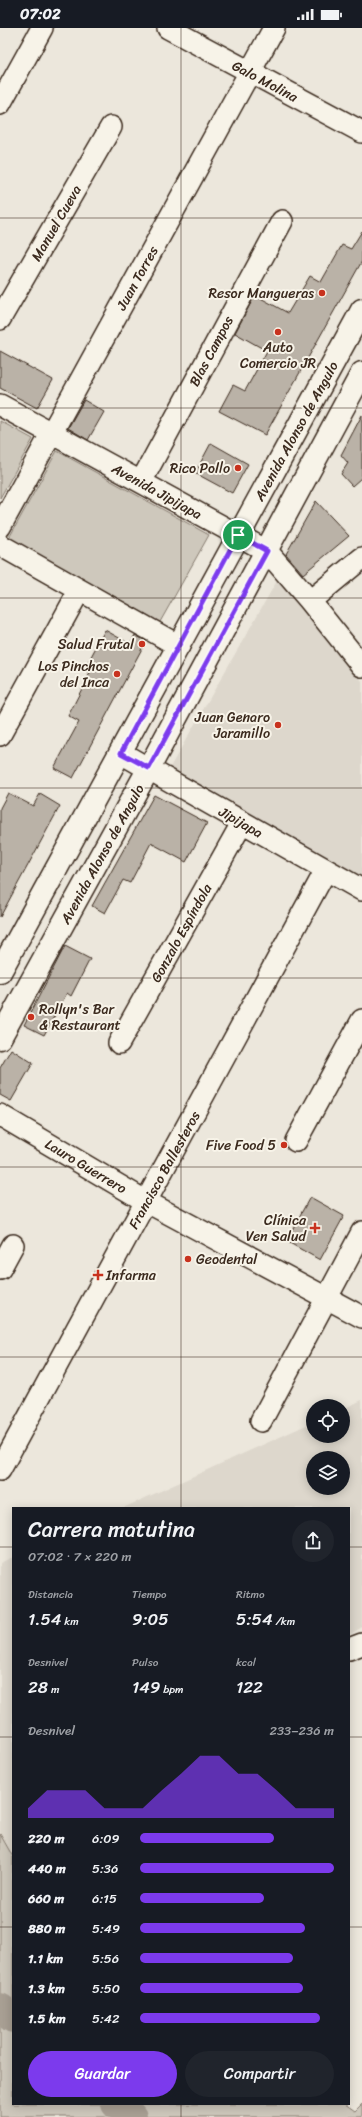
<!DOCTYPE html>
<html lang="es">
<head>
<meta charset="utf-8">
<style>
	body { margin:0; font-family:Sriracha,sans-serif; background:#20242c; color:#f1f3f6; height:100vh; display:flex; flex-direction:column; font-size:15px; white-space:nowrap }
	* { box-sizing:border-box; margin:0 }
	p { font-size:13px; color:#9ea1a6 }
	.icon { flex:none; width:22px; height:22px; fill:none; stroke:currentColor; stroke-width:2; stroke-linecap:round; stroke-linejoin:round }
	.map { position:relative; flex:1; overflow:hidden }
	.drawer { position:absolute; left:12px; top:1479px; width:338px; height:598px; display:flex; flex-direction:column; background:#171b24; border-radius:0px; box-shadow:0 2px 10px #0003 }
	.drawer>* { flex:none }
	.tools { position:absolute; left:306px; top:1371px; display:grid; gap:8px }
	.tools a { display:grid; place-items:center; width:44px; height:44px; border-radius:50%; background:#171b24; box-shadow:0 2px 10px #0003; font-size:20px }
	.pin { position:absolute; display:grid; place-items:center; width:34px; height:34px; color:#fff; margin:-17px; border:2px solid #fff; border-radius:50%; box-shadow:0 1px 4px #0007 }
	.round { display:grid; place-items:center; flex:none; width:42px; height:42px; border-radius:21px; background:#20242c }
	.head { display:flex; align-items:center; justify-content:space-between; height:68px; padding:0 16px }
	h1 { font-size:22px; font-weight:600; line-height:30px }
	.metrics { display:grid; grid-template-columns:repeat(3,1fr); gap:6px; height:68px; padding:4px 16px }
	.metrics div { display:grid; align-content:center }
	.metrics b { font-size:17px; font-weight:600 }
	.metrics small { font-size:11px; font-weight:400 }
	.metrics p { font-size:11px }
	.chart { height:112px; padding:8px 16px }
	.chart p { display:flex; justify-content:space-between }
	.chart svg { width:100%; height:72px; margin-top:4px; fill:#7c3aed; opacity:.7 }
	.cta { display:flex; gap:8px; margin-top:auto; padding:8px 16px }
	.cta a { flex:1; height:46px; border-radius:24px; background:#7c3aed; color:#fff; font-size:16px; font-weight:600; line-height:46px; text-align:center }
	.cta a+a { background:#20242c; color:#f1f3f6 }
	ul { padding:0 16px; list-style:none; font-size:13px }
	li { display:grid; grid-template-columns:64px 48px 1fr; align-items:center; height:30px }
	li i { height:10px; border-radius:5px; background:#7c3aed }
	.status { display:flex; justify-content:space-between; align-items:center; height:28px; padding:0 20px; background:#171b24; direction:ltr }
	.status svg { height:11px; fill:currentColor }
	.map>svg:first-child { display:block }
	.built { fill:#ddd7cc; fill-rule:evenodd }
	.green { fill:#cec8bc; stroke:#84796d }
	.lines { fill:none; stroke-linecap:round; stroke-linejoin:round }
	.river { stroke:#a89f93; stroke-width:30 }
	.building { fill:#bab2a7; stroke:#3b2a1e }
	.minor-casing { stroke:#3b2a1e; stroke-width:24 }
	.major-casing { stroke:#3b2a1e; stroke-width:25 }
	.minor { stroke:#f7f3e8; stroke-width:21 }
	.major { stroke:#f7f3e8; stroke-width:22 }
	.route-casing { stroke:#fff; stroke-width:8 }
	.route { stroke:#7c3aed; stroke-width:5 }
	.grid { fill:none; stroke:#3b2a1e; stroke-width:1; stroke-opacity:0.55 }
	.poi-dot { fill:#c8321e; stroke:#f7f3e8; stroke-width:1.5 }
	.labels { text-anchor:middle; stroke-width:4; stroke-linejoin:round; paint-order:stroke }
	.street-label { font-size:14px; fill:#3b2a1e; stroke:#f7f3e8 }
	.poi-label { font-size:14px; fill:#3b2a1e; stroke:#f7f3e8; text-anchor:end }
</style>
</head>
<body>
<div class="status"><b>07:02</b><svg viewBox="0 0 49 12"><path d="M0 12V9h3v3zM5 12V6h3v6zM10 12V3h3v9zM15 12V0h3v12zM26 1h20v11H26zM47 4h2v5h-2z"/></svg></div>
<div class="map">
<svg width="362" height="2089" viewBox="0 0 362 2089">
	<rect width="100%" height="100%" fill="#ece7dc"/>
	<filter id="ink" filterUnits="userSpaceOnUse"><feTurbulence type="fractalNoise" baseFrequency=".025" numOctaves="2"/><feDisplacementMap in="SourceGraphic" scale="8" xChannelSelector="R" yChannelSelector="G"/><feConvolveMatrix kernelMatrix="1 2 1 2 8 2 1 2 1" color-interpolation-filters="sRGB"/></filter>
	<g filter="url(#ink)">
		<path class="built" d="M278 551 362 653V848L169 741Z
			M362 1372V1599L349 1607V1480H123L313 1394V1408H343V1381ZM313 1430H343V1460H313Z
			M13 1529V1829L0 1806V1535Z"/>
		<path class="green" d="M0 393 33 411 0 470Z
			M57 423 209 507 160 594 9 510Z
			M0 1806 13 1829V2076H345L355 2083 362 2076V2089H0Z"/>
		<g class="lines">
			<path class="river" d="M0 1980 13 1990
				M116 2076 132 2089"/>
		</g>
		<path class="building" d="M362 203V233L265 407 219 383 233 357 245 363 267 323 235 305 255 267 288 285 310 248 321 254 342 217 351 221Z
			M0 323 53 352 37 380 0 360Z
			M84 372 104 384 88 412 68 400Z
			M362 387V451L361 450 352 458 341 446 348 435 341 427Z
			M211 415 248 436 232 465 195 445Z
			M316 473 349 508 303 546 286 526Z
			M105 602 130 616 135 607 146 613 73 750 54 740 79 694 68 688 90 645 84 642Z
			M8 765 33 778 40 766 60 778 0 889V780Z
			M154 767 207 795 186 834 151 815 130 855 123 852 105 885 92 878Z
			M65 918 90 931 71 968 67 965 44 1007 24 997Z
			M11 1021 33 1035 11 1073 0 1067V1040Z
			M310 1169 344 1188 320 1232 286 1213Z"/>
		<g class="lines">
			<defs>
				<path id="minor" d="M168 0 362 104
					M0 76 42 0
					M0 291 111 99
					M0 377 267 523 310 573 362 638
					M141 454 282 193
					M0 499 274 0
					M0 517 179 618
					M310 573 362 530
					M0 707 79 563
					M121 725 362 862
					M119 1015 242 795
					M0 1087 147 1174 362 1289
					M296 1113 362 992
					M0 1241 13 1217
					M261 1393 362 1204
					M0 1442 326 842
					M349 1621 362 1616"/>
				<path id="major" d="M0 944 362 282
					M0 1010 149 740 362 345"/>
			</defs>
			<use href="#minor" class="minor-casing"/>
			<use href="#major" class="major-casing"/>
			<use href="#minor" class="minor"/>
			<use href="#major" class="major"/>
		</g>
	</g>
	<g class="lines" filter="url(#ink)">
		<defs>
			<path id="route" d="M238 507 267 523 149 740 121 725Z"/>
		</defs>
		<use href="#route" class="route-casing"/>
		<use href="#route" class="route"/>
	</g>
	<path class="grid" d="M181 0V1480M0 190H362M0 380H362M0 570H362M0 760H362M0 950H362M0 1139H362M0 1329H362M0 1519H13M349 1519H362M0 1709H13M349 1709H362M0 1899H13M349 1899H362M181 2076V2089"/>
	<g class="poi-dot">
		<circle cx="322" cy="265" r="4"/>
		<circle cx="278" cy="304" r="4"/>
		<circle cx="238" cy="440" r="4"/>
		<circle cx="142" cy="616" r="4"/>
		<circle cx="117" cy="646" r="4"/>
		<circle cx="278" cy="697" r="4"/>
		<circle cx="31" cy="989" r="4"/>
		<circle cx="284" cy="1117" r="4"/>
		<path d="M313 1194h4v4h4v4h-4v4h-4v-4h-4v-4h4z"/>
		<circle cx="188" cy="1231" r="4"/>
		<path d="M96 1241h4v4h4v4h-4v4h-4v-4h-4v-4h4z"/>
	</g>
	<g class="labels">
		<g class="street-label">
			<text transform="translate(265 53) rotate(28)" y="5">Galo Molina</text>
			<text transform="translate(56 195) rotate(-60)" y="5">Manuel Cueva</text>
			<text transform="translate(137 250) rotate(-61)" y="5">Juan Torres</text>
			<text transform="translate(211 323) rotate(-62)" y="5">Blas Campos</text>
			<text transform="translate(296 403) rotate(-61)" y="5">Avenida Alonso de Angulo</text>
			<text transform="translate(157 463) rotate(29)" y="5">Avenida Jipijapa</text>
			<text transform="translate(241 794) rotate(30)" y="5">Jipijapa</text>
			<text transform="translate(102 826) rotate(-61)" y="5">Avenida Alonso de Angulo</text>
			<text transform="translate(181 905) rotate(-61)" y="5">Gonzalo Espíndola</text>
			<text transform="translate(86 1138) rotate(31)" y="5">Lauro Guerrero</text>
			<text transform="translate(164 1142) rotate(-61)" y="5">Francisco Ballesteros</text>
		</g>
		<g class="poi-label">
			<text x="314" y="270">Resor Mangueras</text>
			<text x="278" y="324" text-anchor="middle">Auto<tspan x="278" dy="16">Comercio JR</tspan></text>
			<text x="230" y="445">Rico Pollo</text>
			<text x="134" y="621">Salud Frutal</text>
			<text x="109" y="643">Los Pinchos<tspan x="109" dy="16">del Inca</tspan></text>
			<text x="270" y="694">Juan Genaro<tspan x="270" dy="16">Jaramillo</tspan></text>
			<text x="39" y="986" text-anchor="start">Rollyn's Bar<tspan x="39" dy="16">&amp; Restaurant</tspan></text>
			<text x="276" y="1122">Five Food 5</text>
			<text x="306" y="1197">Clínica<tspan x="306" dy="16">Ven Salud</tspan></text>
			<text x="196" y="1236" text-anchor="start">Geodental</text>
			<text x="106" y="1252" text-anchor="start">Infarma</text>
		</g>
	</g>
</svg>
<div class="tools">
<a><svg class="icon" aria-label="locate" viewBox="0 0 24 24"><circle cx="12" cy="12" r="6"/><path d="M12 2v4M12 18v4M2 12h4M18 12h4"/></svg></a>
<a><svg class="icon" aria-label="layers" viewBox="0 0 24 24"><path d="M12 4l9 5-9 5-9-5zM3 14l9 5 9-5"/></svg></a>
</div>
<div class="pin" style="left:238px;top:507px;background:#1e9e55"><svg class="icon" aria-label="arrive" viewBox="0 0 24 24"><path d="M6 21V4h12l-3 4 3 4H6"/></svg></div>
<section class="drawer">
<div class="head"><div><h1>Carrera matutina</h1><p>07:02 · 7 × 220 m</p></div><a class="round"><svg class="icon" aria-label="share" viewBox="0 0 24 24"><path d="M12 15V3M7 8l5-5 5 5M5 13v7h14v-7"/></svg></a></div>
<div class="metrics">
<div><p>Distancia</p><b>1.54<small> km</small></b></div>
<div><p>Tiempo</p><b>9:05</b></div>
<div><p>Ritmo</p><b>5:54<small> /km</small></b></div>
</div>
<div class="metrics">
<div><p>Desnivel</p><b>28<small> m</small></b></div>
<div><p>Pulso</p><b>149<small> bpm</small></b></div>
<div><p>kcal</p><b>122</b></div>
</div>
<div class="chart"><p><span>Desnivel</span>233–236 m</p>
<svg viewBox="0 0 160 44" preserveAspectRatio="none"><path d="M0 44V38L10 27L20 27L30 27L40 38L50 38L60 38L70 27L80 17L90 6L100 6L110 17L120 17L130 27L140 38L150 38L160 38V44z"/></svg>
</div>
<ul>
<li><b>220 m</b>6:09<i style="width:69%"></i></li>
<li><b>440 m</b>5:36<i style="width:100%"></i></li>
<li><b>660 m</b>6:15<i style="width:64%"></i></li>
<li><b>880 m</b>5:49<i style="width:85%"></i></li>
<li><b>1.1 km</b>5:56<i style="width:79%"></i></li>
<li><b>1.3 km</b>5:50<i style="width:84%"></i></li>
<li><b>1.5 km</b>5:42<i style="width:93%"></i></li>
</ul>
<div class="cta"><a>Guardar</a><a>Compartir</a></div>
</section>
</div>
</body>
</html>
